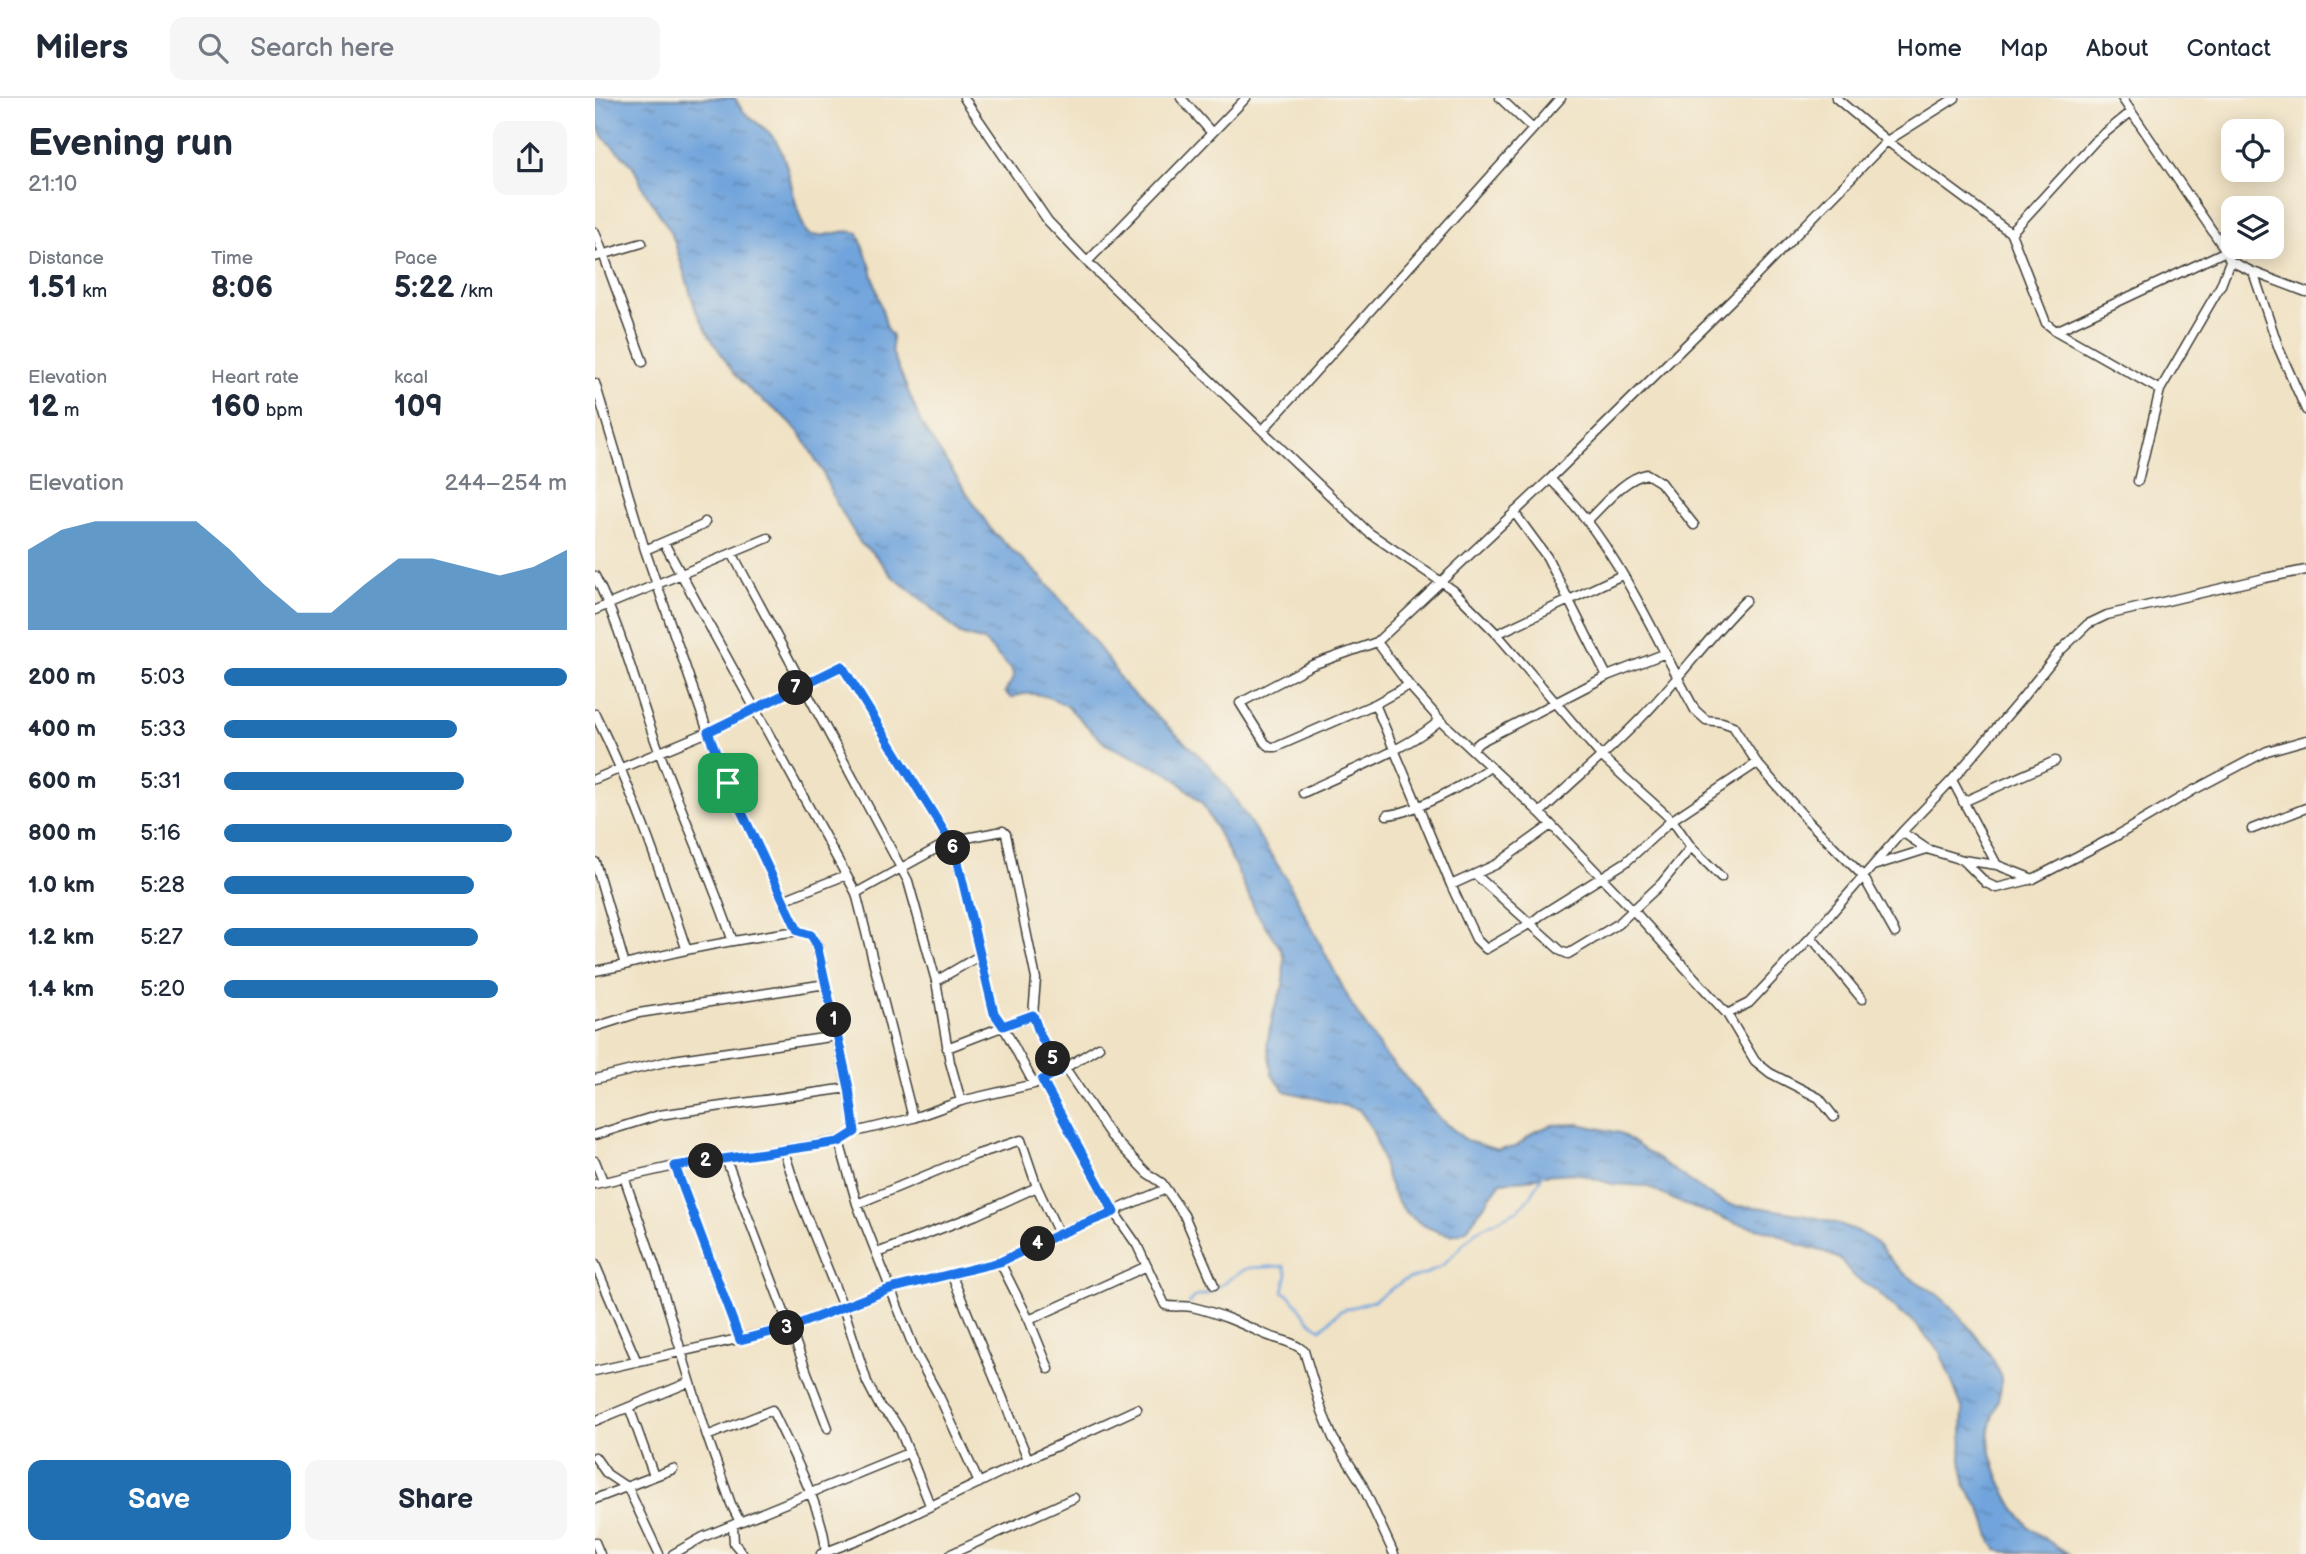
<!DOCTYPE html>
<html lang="en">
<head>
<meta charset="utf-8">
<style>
	body { margin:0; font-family:"Balsamiq Sans",sans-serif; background:#f6f6f7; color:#1f2937; height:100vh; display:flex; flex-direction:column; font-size:26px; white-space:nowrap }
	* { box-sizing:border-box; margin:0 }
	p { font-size:23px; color:#747a83 }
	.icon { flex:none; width:38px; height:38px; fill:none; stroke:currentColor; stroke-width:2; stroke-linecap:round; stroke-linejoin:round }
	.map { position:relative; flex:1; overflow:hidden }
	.panel { display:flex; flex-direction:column; background:#fff; width:595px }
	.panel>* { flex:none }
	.controls { position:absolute; left:1626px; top:21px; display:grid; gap:14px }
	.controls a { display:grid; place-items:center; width:63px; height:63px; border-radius:14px; background:#fff; box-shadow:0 4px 18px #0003; font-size:35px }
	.pin { position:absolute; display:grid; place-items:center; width:60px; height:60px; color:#fff; margin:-30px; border-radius:14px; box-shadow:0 4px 10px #0006 }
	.km { position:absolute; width:35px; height:35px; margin:-18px; border-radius:50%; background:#222; color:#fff; font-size:19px; line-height:35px; text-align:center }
	.round { display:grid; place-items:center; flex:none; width:74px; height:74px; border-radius:14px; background:#f6f6f7 }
	.overview { display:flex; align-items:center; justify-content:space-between; height:119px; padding:0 28px }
	h1 { font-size:38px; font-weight:800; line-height:52px }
	.stats { display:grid; grid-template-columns:repeat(3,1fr); gap:10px; height:119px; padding:7px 28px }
	.stats div { display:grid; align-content:center }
	.stats b { font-size:30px; font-weight:800 }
	.stats small { font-size:19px; font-weight:400 }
	.stats p { font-size:19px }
	.chart { height:196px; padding:14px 28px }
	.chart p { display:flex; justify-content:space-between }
	.chart svg { width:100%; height:126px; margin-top:7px; fill:#1f6fb2; opacity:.7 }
	.button { display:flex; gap:14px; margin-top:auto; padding:14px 28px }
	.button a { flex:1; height:80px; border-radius:14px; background:#1f6fb2; color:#fff; font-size:28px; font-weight:800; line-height:80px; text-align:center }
	.button a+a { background:#f6f6f7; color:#1f2937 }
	ul { padding:0 28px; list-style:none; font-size:23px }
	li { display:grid; grid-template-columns:112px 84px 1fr; align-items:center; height:52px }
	li i { height:18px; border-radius:9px; background:#1f6fb2 }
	header { display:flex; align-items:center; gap:42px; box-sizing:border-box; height:98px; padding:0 35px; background:#fff; border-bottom:2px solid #e0e1e3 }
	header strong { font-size:33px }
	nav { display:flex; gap:38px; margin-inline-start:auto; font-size:24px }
	.search { width:490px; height:63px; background:#f6f6f7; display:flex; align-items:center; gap:18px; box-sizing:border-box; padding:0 24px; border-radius:14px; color:#747a83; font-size:26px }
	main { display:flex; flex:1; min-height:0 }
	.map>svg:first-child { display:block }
	.water { fill:url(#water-ripples); stroke:#46607c; stroke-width:2 }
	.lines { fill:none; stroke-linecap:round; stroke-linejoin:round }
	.stream { stroke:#71a4dc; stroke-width:2.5 }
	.street-casing { stroke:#3c3a35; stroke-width:11 }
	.street { stroke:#fff; stroke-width:8 }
	.route-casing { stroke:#fff; stroke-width:14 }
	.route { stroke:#1a73e8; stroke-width:9 }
</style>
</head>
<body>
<header>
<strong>Milers</strong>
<div class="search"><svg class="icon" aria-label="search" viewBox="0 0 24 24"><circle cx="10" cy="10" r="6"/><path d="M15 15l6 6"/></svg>Search here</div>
<nav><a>Home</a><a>Map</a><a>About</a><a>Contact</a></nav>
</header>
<main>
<section class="panel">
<div class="overview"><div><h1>Evening run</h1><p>21:10</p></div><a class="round"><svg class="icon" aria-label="share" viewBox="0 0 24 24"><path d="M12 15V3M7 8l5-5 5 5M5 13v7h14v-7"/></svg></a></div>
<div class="stats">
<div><p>Distance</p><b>1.51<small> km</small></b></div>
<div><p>Time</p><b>8:06</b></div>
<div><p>Pace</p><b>5:22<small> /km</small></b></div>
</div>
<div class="stats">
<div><p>Elevation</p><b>12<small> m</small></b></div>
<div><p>Heart rate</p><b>160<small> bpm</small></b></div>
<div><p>kcal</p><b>109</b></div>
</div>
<div class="chart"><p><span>Elevation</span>244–254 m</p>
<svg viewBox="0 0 160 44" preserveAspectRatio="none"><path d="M0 44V16L10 9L20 6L30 6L40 6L50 6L60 16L70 28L80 38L90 38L100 28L110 19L120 19L130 22L140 25L150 22L160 16V44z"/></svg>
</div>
<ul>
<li><b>200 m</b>5:03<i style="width:100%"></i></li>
<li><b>400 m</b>5:33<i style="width:68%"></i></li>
<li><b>600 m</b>5:31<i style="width:70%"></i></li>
<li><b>800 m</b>5:16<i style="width:84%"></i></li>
<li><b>1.0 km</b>5:28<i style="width:73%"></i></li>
<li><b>1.2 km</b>5:27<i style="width:74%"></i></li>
<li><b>1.4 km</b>5:20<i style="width:80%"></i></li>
</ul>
<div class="button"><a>Save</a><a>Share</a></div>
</section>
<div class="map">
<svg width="1711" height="1456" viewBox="0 0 1711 1456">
	<defs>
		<pattern id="water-ripples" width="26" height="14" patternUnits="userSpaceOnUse" patternTransform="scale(1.75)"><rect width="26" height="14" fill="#71a4dc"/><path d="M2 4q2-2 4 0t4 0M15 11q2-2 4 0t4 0" fill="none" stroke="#5c85b2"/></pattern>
	</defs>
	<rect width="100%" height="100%" fill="#f7f3e8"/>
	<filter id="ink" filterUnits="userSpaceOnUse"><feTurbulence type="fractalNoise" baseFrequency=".0143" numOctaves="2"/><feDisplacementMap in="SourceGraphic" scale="14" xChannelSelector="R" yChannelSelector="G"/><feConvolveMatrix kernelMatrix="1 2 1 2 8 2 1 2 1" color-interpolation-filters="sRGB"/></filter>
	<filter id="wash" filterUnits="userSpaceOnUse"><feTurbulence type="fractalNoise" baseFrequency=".00686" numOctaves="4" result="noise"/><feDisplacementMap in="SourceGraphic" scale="28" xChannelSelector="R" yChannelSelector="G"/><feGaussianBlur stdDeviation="1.57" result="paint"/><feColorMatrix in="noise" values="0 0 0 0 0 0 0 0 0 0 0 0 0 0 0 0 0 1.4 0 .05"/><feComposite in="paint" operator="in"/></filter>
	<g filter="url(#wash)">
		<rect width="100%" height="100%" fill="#f0e2c4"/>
		<path class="water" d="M0 0H140C151 24 169 24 181 43 198 71 196 108 213 136 231 142 245 129 263 135L275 167 293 234 297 237V254L327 327 397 433 446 479 471 508 512 560 530 588 613 666 636 695 691 780 757 907 789 956 813 982 842 1018 872 1043 903 1052 920 1049 939 1034 957 1027 984 1026 1025 1035 1117 1098C1125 1102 1133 1107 1142 1108 1150 1109 1159 1108 1168 1110 1203 1116 1244 1121 1275 1140 1288 1149 1295 1164 1308 1174 1319 1183 1332 1189 1343 1197 1362 1213 1397 1254 1405 1276 1410 1293 1398 1312 1395 1328 1389 1357 1414 1408 1434 1429 1446 1440 1461 1447 1474 1456L1412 1454 1402 1452 1397 1445 1386 1411 1371 1389 1366 1361 1368 1312 1345 1254 1315 1220 1306 1216 1282 1193 1258 1178 1246 1162 1230 1154 1202 1146 1181 1135 1138 1124 1088 1106 1051 1088 1017 1086 981 1075 947 1077 932 1082 906 1084 872 1131C861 1139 854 1137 842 1133 777 1110 799 1050 763 1011L690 993 677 977 672 945 679 912 688 888 689 860 686 851 661 814 635 757 607 705 575 676 510 646 472 608C454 598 435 591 416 600L410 594 419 579 416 571 389 543 365 536 335 508 297 478 279 456 266 446 239 401 228 374 205 335 187 317 158 295 139 275 115 239 101 213 79 142 72 128 49 92 38 68 8 39 4 31 0 19Z"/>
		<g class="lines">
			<path class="stream" d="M594 1205 600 1199 614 1195 645 1174 654 1170 689 1168 692 1176 688 1194C705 1201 708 1223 726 1231L745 1213 778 1203 808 1183 833 1175 849 1166 881 1133 923 1112 936 1098 949 1074"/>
		</g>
	</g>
	<g filter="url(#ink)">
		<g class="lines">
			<defs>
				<path id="street" d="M369 0 453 123 492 164 773 434 858 492 902 536 1007 659 1077 722 1096 749 1126 779
					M586 0 617 35
					M905 0 938 31
					M1241 0 1292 43 1416 135 1451 225 1461 233 1565 292
					M1527 0 1631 153 1635 163 1658 174 1711 194
					M0 134 48 264
					M1416 135 1500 43 1536 14
					M0 159 47 145
					M492 164 651 0
					M1658 174 1684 251 1711 312
					M1461 233 1631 153
					M0 285 50 452 113 634 133 685 188 802 251 777
					M668 332 966 0
					M955 381C1021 444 1057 534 1100 612L1111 622 1127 624 1138 628 1162 665 1213 723 1268 778 1300 835
					M1543 383 1565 292 1626 187 1635 163
					M919 414 952 459 1012 578
					M992 423C1009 407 1029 380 1052 376L1065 384 1099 427
					M69 445 261 795 318 1020
					M50 452 108 427 110 424
					M137 455 313 783 341 883 355 964 366 1003
					M0 478C28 533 42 595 64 653 87 716 115 777 137 841
					M0 512 173 440
					M902 536 1027 477
					M782 544 814 587 845 622 945 715 1038 812 1132 916 1160 963 1175 975 1224 1000 1239 1019
					M814 587 780 606 681 649H676L670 645 645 605 717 567 782 544 955 381 1162 177 1292 43 1360 0
					M780 606 856 787 881 841 891 851 936 825 946 817 1031 764 1077 722 1162 665
					M0 616C38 692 64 769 91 850
					M878 650 885 644 1012 578 1071 555
					M0 681 113 634 247 568 355 743 362 760 399 915 408 928 439 986
					M1357 682 1402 767
					M708 695C747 676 815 650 845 622
					M1368 704 1460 663
					M945 715C978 682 1015 653 1047 619 1084 581 1114 538 1151 502
					M792 717C819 715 873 685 895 669
					M1657 731 1711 710
					M1307 734 1332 751
					M1368 762 1402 767 1438 781
					M0 764 30 867C87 851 144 841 203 833L188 802
					M1278 768 1332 751 1368 762 1391 785 1402 790 1438 781 1523 737 1597 693 1672 653 1711 642
					M881 777 966 853 973 856 1023 826 1066 786 1096 749
					M856 787 902 766 956 727
					M261 795 355 743 408 733 411 736 441 881 438 917 445 937 465 973
					M203 833 216 837 222 847 253 990 260 1034
					M1216 839 1267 901
					M0 873 30 867
					M341 883 384 858
					M1132 916 1154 905 1216 839 1307 734 1357 682 1427 600 1464 554 1493 526 1512 517 1670 480 1711 472
					M0 929 44 915 231 886
					M352 950 438 917
					M470 970 516 1038 552 1075 567 1085 571 1091 589 1117 619 1187
					M0 981 78 962 242 938
					M447 982 519 1114 542 1147 570 1207C579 1210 587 1207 597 1209 623 1215 645 1225 669 1236 683 1242 698 1243 709 1253L727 1313 738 1340 766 1384 799 1456
					M0 1037 64 1017 253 990
					M244 1043 262 1106 322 1258 345 1300 384 1385
					M189 1053 204 1100 248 1209 272 1284 285 1309 298 1321 305 1332 335 1407
					M131 1061 233 1330
					M0 1063 8 1083
					M80 1068 145 1242
					M29 1079 61 1171 112 1338 136 1406 145 1424
					M0 1086 80 1068 244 1043 260 1034 318 1020 366 1003 439 986 470 970 504 949
					M262 1106 380 1057 426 1042 442 1089 464 1136
					M282 1155 381 1117 442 1089
					M405 1164 434 1222 454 1271
					M0 1166 42 1264
					M357 1178 433 1361
					M434 1222 552 1168
					M0 1273 196 1229 295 1191 405 1164 464 1136 571 1091
					M34 1309 59 1378
					M0 1323 95 1284
					M112 1338 177 1312C192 1343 234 1423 230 1456
					M0 1359 12 1376 33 1390 64 1456
					M0 1401 78 1371
					M138 1427 139 1445 148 1456
					M0 1444 5 1456
					M78 1456 108 1439 313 1355
					M226 1456 280 1435 433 1361 542 1311
					M356 1456 479 1400"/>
			</defs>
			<use href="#street" class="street-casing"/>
			<use href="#street" class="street"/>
		</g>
	</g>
	<g class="lines" filter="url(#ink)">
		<defs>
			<path id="route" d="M247 568 355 743 362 760 399 915 408 928 438 917 445 937 465 973 447 982 519 1114 464 1136 405 1164 295 1191 196 1229 145 1242 80 1068 244 1044 260 1034 254 990 222 847 216 837 203 833 133 685 113 634Z"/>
		</defs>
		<use href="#route" class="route-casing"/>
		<use href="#route" class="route"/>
	</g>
</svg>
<div class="controls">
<a><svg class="icon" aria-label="locate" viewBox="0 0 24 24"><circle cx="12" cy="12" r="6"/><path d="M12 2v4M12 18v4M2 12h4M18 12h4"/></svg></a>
<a><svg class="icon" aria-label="layers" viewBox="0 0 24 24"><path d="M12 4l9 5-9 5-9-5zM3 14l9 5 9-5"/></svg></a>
</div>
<div class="pin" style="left:133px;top:685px;background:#1e9e55"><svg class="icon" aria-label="arrive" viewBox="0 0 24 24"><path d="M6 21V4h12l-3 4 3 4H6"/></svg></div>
<b class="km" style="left:239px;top:922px">1</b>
<b class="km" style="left:111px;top:1063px">2</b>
<b class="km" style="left:192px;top:1230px">3</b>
<b class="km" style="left:443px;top:1146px">4</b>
<b class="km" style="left:458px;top:961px">5</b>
<b class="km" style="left:358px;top:750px">6</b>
<b class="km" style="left:201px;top:590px">7</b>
</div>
</main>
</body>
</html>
